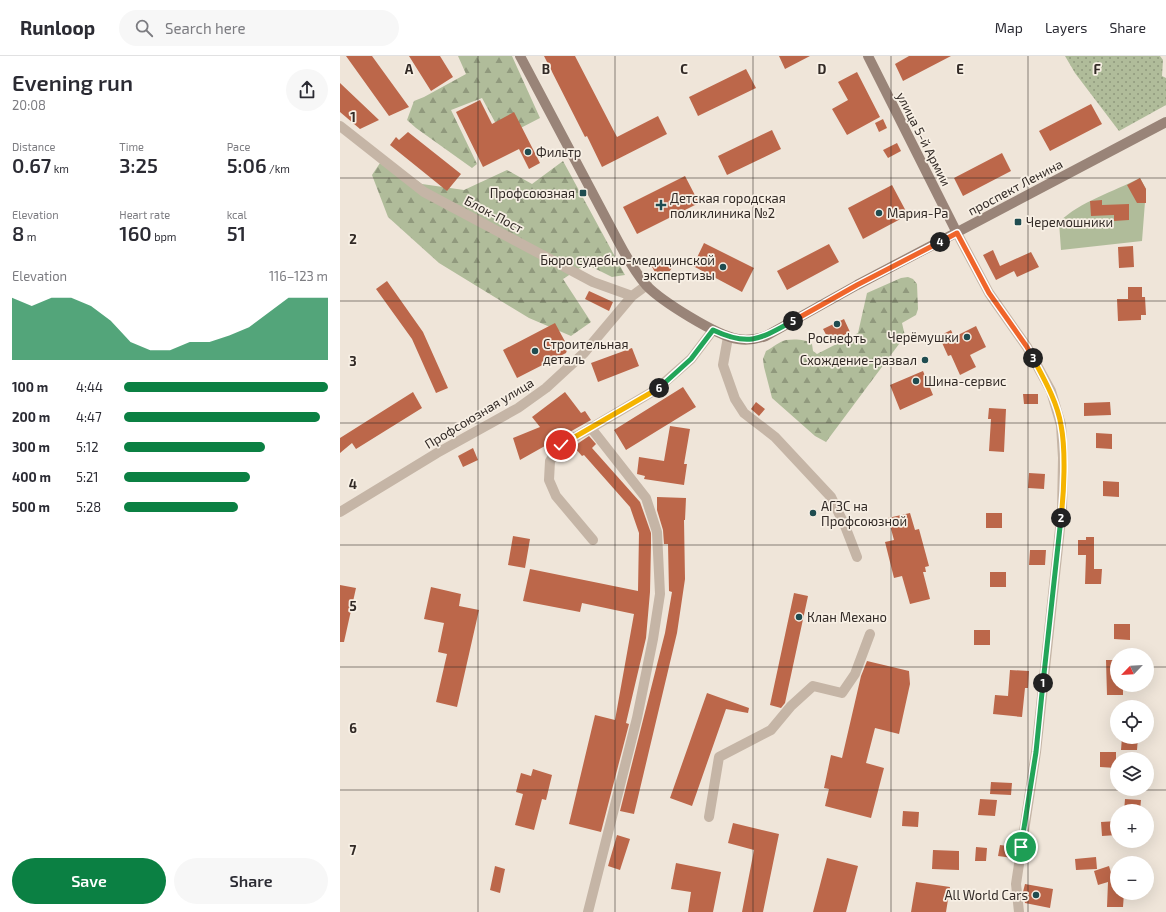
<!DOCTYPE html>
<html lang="en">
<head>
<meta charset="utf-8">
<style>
	body { margin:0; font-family:"Exo 2",sans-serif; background:#f7f7f7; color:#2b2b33; height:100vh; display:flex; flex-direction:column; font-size:15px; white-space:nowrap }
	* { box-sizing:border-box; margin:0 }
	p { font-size:13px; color:#7c7c81 }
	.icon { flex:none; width:22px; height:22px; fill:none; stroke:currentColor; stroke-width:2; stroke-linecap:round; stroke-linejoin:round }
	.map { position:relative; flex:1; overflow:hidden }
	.drawer { display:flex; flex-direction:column; background:#fff; width:340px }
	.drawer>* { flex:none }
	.needle { width:26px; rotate:245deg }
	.controls { position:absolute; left:770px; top:592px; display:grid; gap:8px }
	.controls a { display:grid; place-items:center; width:44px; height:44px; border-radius:50%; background:#fff; box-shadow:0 4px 16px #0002; font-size:20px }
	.pin { position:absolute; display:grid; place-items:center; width:34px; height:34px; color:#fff; margin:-17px; border:2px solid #fff; border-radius:50%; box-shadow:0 1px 4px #0007 }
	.km { position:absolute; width:20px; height:20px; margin:-10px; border-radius:50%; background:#222; color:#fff; font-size:11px; line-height:20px; text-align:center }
	.round { display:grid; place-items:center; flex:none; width:42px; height:42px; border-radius:21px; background:#f7f7f7 }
	.summary { display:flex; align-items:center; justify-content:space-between; height:68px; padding:0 12px }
	h1 { font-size:22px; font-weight:600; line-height:30px }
	.metrics { display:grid; grid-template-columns:repeat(3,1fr); gap:6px; height:68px; padding:4px 12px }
	.metrics div { display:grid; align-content:center }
	.metrics b { font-size:20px; font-weight:600 }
	.metrics small { font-size:11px; font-weight:400 }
	.metrics p { font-size:11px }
	.chart { height:112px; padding:8px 12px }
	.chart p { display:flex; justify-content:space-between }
	.chart svg { width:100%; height:72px; margin-top:4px; fill:#0b8043; opacity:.7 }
	.action { display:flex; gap:8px; margin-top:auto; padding:8px 12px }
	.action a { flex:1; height:46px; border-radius:24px; background:#0b8043; color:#fff; font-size:16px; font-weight:600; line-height:46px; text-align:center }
	.action a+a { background:#f7f7f7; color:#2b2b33 }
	ul { padding:0 12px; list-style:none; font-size:13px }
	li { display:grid; grid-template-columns:64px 48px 1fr; align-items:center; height:30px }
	li i { height:10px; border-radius:5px; background:#0b8043 }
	header { display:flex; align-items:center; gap:24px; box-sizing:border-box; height:56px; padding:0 20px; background:#fff; border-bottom:1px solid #e1e1e2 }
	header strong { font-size:19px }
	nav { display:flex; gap:22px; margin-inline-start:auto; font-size:14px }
	.search { width:280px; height:36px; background:#f7f7f7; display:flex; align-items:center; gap:10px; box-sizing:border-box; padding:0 14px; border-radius:22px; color:#7c7c81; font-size:15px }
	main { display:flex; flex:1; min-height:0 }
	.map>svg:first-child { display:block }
	.grass { fill:url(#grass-dots) }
	.forest { fill:url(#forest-firs) }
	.garden { fill:#b0bc9a }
	.building { fill:#bc674a }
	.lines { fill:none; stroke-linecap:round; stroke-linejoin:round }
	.street { stroke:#c5b5a6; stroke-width:10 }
	.secondary { stroke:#998478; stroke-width:10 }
	.split-1-casing { stroke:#fff; stroke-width:8 }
	.split-2-casing { stroke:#fff; stroke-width:8 }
	.split-3-casing { stroke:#fff; stroke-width:8 }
	.split-4-casing { stroke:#fff; stroke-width:8 }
	.split-5-casing { stroke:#fff; stroke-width:8 }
	.split-6-casing { stroke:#fff; stroke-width:8 }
	.split-7-casing { stroke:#fff; stroke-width:8 }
	.split-1 { stroke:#22a559; stroke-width:5 }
	.split-2 { stroke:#22a559; stroke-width:5 }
	.split-3 { stroke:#f5b400; stroke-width:5 }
	.split-4 { stroke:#f0652b; stroke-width:5 }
	.split-5 { stroke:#f0652b; stroke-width:5 }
	.split-6 { stroke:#22a559; stroke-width:5 }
	.split-7 { stroke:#f5b400; stroke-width:5 }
	.grid { fill:none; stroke:#322a26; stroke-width:1; stroke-opacity:0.55 }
	.poi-dot { fill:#1f4c50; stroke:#f7efe4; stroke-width:1.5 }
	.labels { text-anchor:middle; stroke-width:3.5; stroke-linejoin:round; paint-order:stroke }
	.street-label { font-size:13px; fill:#322a26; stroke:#f7efe4 }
	.poi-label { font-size:13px; fill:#322a26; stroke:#f7efe4; text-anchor:start }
	.grid-label { font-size:13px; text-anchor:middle; font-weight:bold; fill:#322a26; stroke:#f7efe4; stroke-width:3.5; stroke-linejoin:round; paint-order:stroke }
</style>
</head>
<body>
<header>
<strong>Runloop</strong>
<div class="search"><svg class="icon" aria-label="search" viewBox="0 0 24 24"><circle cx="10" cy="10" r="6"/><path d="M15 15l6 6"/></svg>Search here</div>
<nav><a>Map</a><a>Layers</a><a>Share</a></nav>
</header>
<main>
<section class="drawer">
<div class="summary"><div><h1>Evening run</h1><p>20:08</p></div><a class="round"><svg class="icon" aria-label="share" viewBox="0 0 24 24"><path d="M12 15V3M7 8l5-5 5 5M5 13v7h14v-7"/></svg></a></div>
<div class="metrics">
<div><p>Distance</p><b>0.67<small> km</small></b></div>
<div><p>Time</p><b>3:25</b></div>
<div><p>Pace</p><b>5:06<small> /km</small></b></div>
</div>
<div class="metrics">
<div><p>Elevation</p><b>8<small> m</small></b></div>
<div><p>Heart rate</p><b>160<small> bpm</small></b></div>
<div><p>kcal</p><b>51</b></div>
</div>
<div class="chart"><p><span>Elevation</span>116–123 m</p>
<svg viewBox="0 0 160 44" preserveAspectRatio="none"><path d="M0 44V6L10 11L20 6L30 6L40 11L50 20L60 33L70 38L80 38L90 33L100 33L110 29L120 24L130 15L140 6L150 6L160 6V44z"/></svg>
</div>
<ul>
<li><b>100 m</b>4:44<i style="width:100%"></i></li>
<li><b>200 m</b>4:47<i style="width:96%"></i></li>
<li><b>300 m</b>5:12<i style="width:69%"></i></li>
<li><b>400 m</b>5:21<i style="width:62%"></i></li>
<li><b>500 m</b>5:28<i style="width:56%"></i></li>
</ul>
<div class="action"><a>Save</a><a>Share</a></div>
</section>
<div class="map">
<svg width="826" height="856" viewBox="0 0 826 856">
	<defs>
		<pattern id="grass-dots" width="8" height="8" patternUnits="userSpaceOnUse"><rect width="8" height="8" fill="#b0bc9a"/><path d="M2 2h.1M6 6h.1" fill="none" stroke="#90997d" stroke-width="1.8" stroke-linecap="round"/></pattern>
		<pattern id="forest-firs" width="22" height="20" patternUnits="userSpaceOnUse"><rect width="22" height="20" fill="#b0bc9a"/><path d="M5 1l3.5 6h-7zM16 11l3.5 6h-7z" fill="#90997d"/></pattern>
	</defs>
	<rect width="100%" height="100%" fill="#efe5d9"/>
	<path class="grass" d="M725 0H820L823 4 822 20 826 22V49L779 75 735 17Z"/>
	<path class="forest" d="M118 0H172L200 62 163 81 142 42 111 54 137 108 132 112 76 72 67 64 74 45 84 41 126 18Z
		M44 101 82 128 124 134 167 114 192 128 223 105 285 219 272 221 246 208 223 223 251 266 231 280 189 262 99 207 48 161 32 119Z
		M568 221 573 223 577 228 578 253 576 259 562 267 565 280 486 386 475 380 432 342 424 311 423 303 426 295C432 292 440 285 446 284 454 283 466 283 472 288L473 295 477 298 518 277 527 237 561 222Z"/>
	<path class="garden" d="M800 122 806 133 802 185 721 194 719 166C741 145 773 136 800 122Z"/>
	<path class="building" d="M6 0H32L69 51 49 60Z
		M69 0H100L113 21 91 35Z
		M204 0H235L277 81 318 60 327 78 262 111 247 80 245 81Z
		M439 0H470L445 13Z
		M569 0H611L563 25 555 8Z
		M406 13 416 32 358 60 349 41Z
		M517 16 540 61 507 79 492 53 508 44 498 26Z
		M0 27 39 64 20 73 0 56Z
		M140 44 152 68 174 56 200 107 189 113 179 93 143 111 116 56Z
		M751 48 762 68 710 95 699 75Z
		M543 63 547 72 539 76 535 67Z
		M432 74 441 93 387 119 378 100Z
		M68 76 121 118 107 135 50 89 56 81 59 84Z
		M557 87 561 95 548 102 543 94Z
		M662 97 671 115 623 140 614 122Z
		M345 120 359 147 297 178 283 151Z
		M800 122 806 133V147H797L787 129Z
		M552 129 568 159 523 183 508 152Z
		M762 144V149L789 148V164L774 165V159L751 160 750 145Z
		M364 187 414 212 402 236 353 210Z
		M489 188 499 206 447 234 437 215Z
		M793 190 794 211 779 212 778 191Z
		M653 194 660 210 691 196 699 211 677 221 674 215 656 224 643 199Z
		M323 202 325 206 333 210 328 218 325 220 320 219 317 220 310 207Z
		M47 225 83 276 108 332 96 337 72 283 36 233Z
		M788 231H802V241H805L806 259H801V264L778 265 777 243H788Z
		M249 235 273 246 269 255 245 243Z
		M504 263 510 276 490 286 483 273Z
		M215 267 228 291 226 297 177 322 163 294Z
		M636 270 646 291 630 299 636 311 620 319 611 299 608 300 599 280 611 274 614 281Z
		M292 292 299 310 258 326 251 307Z
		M583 315 593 339 560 354 550 329Z
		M343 331 356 351 286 394 274 374Z
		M73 336 82 352 16 393 12 387 0 397V382Z
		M225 336 241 357 245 355 251 364 180 404 173 382 200 371 192 361Z
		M683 338H698V348H684Z
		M416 346 425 353 419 360 411 353Z
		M770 346 771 359 744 360V347Z
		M649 352 666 353 664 396 649 395 651 363H648Z
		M330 370 350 373 344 408H347L344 429 304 423 305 420 297 418 299 401 324 405Z
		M756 377 772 378V393L756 392Z
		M249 380 256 388 252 392 300 446 311 477V488L310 536 306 582 286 667 289 668 261 776 229 768 255 659 275 664 294 558 242 547 240 556 183 545 190 513 298 535 299 477 290 451 244 399 242 400 234 391 240 386Z
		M133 392 138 404 123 411 118 400Z
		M689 417 705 418 704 433 688 432Z
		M763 425 779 426V441L763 440Z
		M317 441 346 442 345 464H344L345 523 337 577 294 758 280 755 325 577 332 536 329 535 328 488H324L323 474 317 454Z
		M570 457 575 474 579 473 589 510 585 511 586 516H583L590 543 570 548 562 520 554 522 545 486 554 484 548 462Z
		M646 457H662V472H646Z
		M173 480 190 483 185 512 168 509Z
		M746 481H754V513H762L761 528H745L746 499H738V484H746Z
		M690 494H706L705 509H689Z
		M650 516H666V531H650Z
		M0 529 16 532 4 586H0Z
		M91 531 121 538 119 550 139 554 117 651 96 646 107 598 98 596 104 567 84 563Z
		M454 537 468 540 445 647 441 652 430 649Z
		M774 568H790V584L774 583Z
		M634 574H650V589H634Z
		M766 604H777V629H783V639H767Z
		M527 605 569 615 570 628 559 678 535 672 526 707 544 712 531 762 485 750 489 733 484 732 491 699 502 702 521 620Z
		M670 614 689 615 688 632H685L682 661 653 658 655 639 668 640Z
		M367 637 409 652 408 657 386 653 352 750 330 742Z
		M782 681H798L797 694H781Z
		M760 696H776V712L760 711Z
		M193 713 212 719 206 744 202 743 194 774 175 769 183 738 176 736 181 717 191 720Z
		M651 726 672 727 671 739 650 738Z
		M640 743 657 744 655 760 638 759Z
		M785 743 801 744 800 755H784Z
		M563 755 579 756 578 771 562 770Z
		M777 765V779L762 780 761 766Z
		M393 767 439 778 423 856H402L414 794 388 787Z
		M277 779 290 783 280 814 268 810Z
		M660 789 675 791 673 802 658 800Z
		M636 791 647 792 646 805H635Z
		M593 794 619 795V814L592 813Z
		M756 801 757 813 736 814 735 803Z
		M487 802 518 810 506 856H473Z
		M336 807 381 816 373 856H348L351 836 331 833Z
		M155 810 165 813 160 837 150 834Z
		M769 810 777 837H784L783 851H767L768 826 758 829 754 815Z
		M576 826 610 831 606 856H571Z
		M685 828 713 833 710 852 685 847 683 836Z"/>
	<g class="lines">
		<path class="street" d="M0 70 84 136 253 226 292 240 307 229
			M617 177 649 237 687 291 711 335 721 369 723 402 722 454 696 696 676 828 679 856
			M388 281 383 309 395 343 404 357 435 381 491 441 505 470 517 501
			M251 372 221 389 210 405 209 424 216 440 253 484
			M0 456 97 397 178 352 206 332 244 297 292 240
			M369 761 379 701 431 674 451 650 473 630 502 637 515 618 530 578
			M248 856 297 662 313 583 320 538 317 476 306 442 251 372 317 333 351 303 373 274"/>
		<path class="secondary" d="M180 0 278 185C286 200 295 216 306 229 321 245 377 280 398 283 408 285 417 283 426 280L517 229 826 66
			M528 0 617 177"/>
	</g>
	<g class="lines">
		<defs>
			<path id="split-1" d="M681 791 696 696 703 627"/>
			<path id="split-2" d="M703 627 721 462"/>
			<path id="split-3" d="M693 302C704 323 717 345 721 369 726 395 724 436 721 462"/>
			<path id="split-4" d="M600 186 617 177 649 237 687 291 693 302"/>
			<path id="split-5" d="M453 265 517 229 600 186"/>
			<path id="split-6" d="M319 332 351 303 373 274C409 291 420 283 453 265"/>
			<path id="split-7" d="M221 389 319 332"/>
		</defs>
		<use href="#split-1" class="split-1-casing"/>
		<use href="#split-2" class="split-2-casing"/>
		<use href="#split-3" class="split-3-casing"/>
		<use href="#split-4" class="split-4-casing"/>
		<use href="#split-5" class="split-5-casing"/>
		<use href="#split-6" class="split-6-casing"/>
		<use href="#split-7" class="split-7-casing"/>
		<use href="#split-1" class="split-1"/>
		<use href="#split-2" class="split-2"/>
		<use href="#split-3" class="split-3"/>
		<use href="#split-4" class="split-4"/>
		<use href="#split-5" class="split-5"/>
		<use href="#split-6" class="split-6"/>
		<use href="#split-7" class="split-7"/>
	</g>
	<path class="grid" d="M138 0V856M275 0V856M413 0V856M551 0V856M688 0V856M0 122H826M0 245H826M0 367H826M0 489H826M0 611H777M807 611H826M0 734H826"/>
	<g class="poi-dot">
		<circle cx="188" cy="96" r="4"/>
		<rect x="239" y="133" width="8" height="8" rx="2"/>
		<path d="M319 143h4v4h4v4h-4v4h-4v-4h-4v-4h4z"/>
		<circle cx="539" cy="157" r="4"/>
		<rect x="674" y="162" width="8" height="8" rx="2"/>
		<circle cx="383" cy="211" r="4"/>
		<circle cx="497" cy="268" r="4"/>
		<circle cx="627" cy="281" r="4"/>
		<circle cx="195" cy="295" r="4"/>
		<circle cx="585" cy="304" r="4"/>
		<circle cx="576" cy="325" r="4"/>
		<circle cx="473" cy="457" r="4"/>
		<circle cx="459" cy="561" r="4"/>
		<circle cx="696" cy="839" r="4"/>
	</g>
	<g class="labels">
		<g class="street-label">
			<text transform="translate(584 83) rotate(63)" y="5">улица 5-й Армии</text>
			<text transform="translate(675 131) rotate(-28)" y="5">проспект Ленина</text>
			<text transform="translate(154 158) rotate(28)" y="5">Блок-Пост</text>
			<text transform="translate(139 357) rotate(-31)" y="5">Профсоюзная улица</text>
		</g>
		<g class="poi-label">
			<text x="196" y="101">Фильтр</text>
			<text x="235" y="142" text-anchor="end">Профсоюзная</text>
			<text x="330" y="147">Детская городская<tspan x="330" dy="15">поликлиника №2</tspan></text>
			<text x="547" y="162">Мария-Ра</text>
			<text x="686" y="171">Черемошники</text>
			<text x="375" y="209" text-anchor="end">Бюро судебно-медицинской<tspan x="375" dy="15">экспертизы</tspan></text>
			<text x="619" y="286" text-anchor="end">Черёмушки</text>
			<text x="497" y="287" text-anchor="middle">Роснефть</text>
			<text x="203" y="293">Строительная<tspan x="203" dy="15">деталь</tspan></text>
			<text x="577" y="309" text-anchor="end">Схождение-развал</text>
			<text x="584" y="330">Шина-сервис</text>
			<text x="481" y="455">АГЗС на<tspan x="481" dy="15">Профсоюзной</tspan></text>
			<text x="467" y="566">Клан Механо</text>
			<text x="688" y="844" text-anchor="end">All World Cars</text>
		</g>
	</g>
	<g class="grid-label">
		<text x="69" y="18">A</text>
		<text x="206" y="18">B</text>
		<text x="344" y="18">C</text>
		<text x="482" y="18">D</text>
		<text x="620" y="18">E</text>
		<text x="757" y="18">F</text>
		<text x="13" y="66">1</text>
		<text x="13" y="188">2</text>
		<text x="13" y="310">3</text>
		<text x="13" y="433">4</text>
		<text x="13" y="555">5</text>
		<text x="13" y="677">6</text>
		<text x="13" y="799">7</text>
	</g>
</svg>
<div class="controls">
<a><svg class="needle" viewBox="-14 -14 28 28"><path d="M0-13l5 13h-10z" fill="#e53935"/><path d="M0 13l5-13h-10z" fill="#7c7c81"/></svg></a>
<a><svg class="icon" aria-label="locate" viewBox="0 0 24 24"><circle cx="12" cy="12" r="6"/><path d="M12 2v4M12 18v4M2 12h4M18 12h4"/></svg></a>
<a><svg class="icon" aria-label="layers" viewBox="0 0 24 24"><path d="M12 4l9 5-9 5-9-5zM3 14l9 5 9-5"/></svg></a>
<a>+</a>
<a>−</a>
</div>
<div class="pin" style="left:681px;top:791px;background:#1e9e55"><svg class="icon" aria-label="arrive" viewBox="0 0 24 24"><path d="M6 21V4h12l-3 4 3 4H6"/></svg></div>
<div class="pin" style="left:221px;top:389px;background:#d93025"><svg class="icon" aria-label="check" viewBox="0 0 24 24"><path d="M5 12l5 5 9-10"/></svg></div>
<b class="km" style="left:703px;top:627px">1</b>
<b class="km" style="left:721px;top:462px">2</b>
<b class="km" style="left:693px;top:302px">3</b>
<b class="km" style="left:600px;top:186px">4</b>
<b class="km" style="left:453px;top:265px">5</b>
<b class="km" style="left:319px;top:332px">6</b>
</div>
</main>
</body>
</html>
